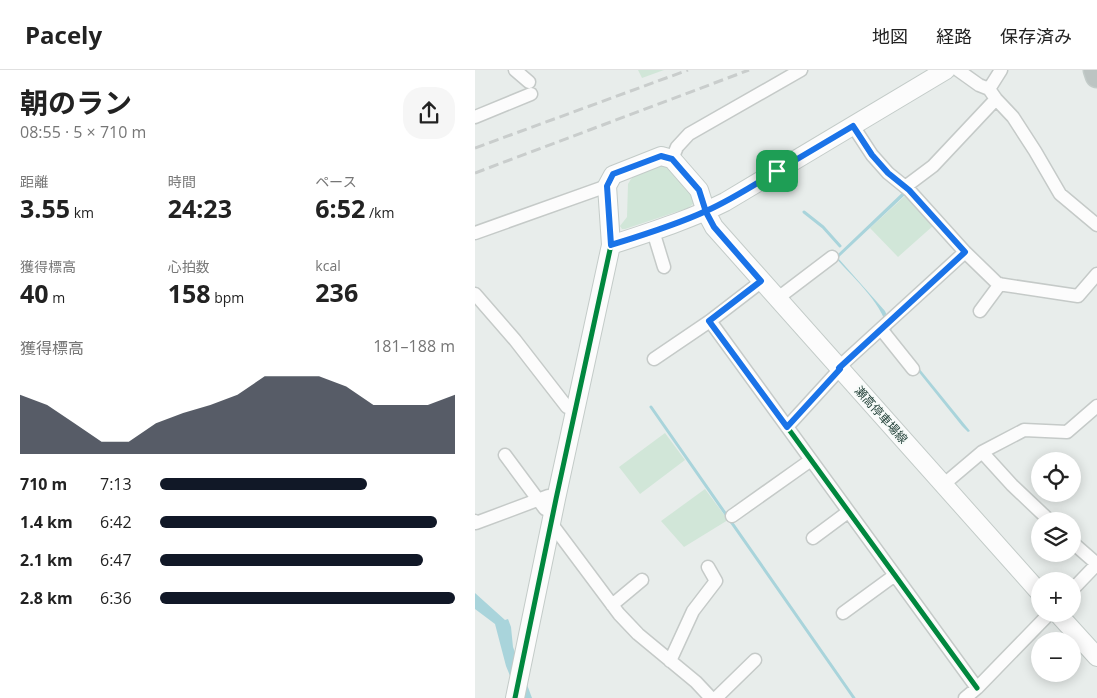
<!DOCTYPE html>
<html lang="ja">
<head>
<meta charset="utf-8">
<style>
	body { margin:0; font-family:"Open Sans","Noto Sans JP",sans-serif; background:#f6f6f6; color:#222; height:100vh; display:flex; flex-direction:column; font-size:19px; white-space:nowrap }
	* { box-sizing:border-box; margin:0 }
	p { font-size:16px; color:#767676 }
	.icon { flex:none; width:28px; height:28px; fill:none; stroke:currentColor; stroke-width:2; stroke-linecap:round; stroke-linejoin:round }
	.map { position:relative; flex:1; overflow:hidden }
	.details { display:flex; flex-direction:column; background:#fff; width:475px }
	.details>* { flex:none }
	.controls { position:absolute; left:556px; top:382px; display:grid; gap:10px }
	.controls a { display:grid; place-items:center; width:50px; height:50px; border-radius:50%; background:#fff; box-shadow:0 2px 12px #0003; font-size:25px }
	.pin { position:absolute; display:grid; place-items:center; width:42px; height:42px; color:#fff; margin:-21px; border-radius:10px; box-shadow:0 2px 8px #0006 }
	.round { display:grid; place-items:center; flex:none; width:52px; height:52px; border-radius:20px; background:#f6f6f6 }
	.headline { display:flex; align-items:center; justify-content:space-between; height:85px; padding:0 20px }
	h1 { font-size:28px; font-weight:700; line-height:38px }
	.stats { display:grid; grid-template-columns:repeat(3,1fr); gap:8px; height:85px; padding:5px 20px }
	.stats div { display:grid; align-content:center }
	.stats b { font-size:25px; font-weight:700 }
	.stats small { font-size:14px; font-weight:400 }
	.stats p { font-size:14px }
	.chart { height:140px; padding:10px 20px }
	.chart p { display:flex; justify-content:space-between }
	.chart svg { width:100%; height:90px; margin-top:5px; fill:#111827; opacity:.7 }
	ul { padding:0 20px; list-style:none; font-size:16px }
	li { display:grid; grid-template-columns:80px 60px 1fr; align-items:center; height:38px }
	li i { height:12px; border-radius:6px; background:#111827 }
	header { display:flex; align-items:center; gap:30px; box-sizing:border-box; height:70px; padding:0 25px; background:#fff; border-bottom:1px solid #e0e0e0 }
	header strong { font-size:24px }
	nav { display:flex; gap:28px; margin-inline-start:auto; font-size:18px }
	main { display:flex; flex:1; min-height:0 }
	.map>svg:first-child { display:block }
	.green { fill:#d1e6d8 }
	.water { fill:#a9d4db }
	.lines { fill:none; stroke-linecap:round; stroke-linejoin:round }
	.stream { stroke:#a9d4db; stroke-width:3 }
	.street-casing { stroke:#c5cac8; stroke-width:15 }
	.secondary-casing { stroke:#c3cbc8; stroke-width:20 }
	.highway-casing { stroke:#c3ccc9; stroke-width:25 }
	.street { stroke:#fcfcfc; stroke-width:12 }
	.secondary { stroke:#fcfcfc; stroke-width:18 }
	.highway { stroke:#bcc4c2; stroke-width:22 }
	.rail { stroke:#c9cdcc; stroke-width:3; stroke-dasharray:10 5; stroke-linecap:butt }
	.cycleway-casing { stroke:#f7fbf9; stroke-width:8 }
	.cycleway { stroke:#00873e; stroke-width:5 }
	.route-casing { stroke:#fff; stroke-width:10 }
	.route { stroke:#1a73e8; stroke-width:6 }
	.labels { text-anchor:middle; stroke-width:4; stroke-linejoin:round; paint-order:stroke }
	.street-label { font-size:12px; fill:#24423a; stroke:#f7fbf9 }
</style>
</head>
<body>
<header>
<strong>Pacely</strong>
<nav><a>地図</a><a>経路</a><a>保存済み</a></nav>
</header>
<main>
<section class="details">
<div class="headline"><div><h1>朝のラン</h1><p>08:55 · 5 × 710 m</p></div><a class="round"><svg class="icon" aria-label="share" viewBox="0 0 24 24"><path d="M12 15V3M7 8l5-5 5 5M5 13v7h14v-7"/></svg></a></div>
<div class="stats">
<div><p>距離</p><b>3.55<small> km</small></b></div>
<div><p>時間</p><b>24:23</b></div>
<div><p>ペース</p><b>6:52<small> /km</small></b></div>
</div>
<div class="stats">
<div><p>獲得標高</p><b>40<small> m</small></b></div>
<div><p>心拍数</p><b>158<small> bpm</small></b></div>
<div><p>kcal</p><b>236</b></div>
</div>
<div class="chart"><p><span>獲得標高</span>181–188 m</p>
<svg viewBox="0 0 160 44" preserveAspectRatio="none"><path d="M0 44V15L10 20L20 29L30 38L40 38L50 29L60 24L70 20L80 15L90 6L100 6L110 6L120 11L130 20L140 20L150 20L160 15V44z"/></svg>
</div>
<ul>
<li><b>710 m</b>7:13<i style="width:70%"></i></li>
<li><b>1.4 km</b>6:42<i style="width:94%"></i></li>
<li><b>2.1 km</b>6:47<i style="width:89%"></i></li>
<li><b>2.8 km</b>6:36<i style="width:100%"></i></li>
</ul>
</section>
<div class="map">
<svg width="622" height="628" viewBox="0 0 622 628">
	<rect width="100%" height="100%" fill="#e8edeb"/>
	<path class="green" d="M163 0H189L167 8Z
		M187 96 194 98 200 102 219 128 218 134 213 138 150 159H147L145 156 152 147 153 114 156 109 163 104Z
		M432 124 459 155 423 187 395 158Z
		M190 363 210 390 165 424 144 397Z
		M230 419 253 450 209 477 186 451Z"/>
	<path class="water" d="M429 121 432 123 363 188 410 241 416 255 417 265 495 361 493 362 487 356 414 265C410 235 380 210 361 188L362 185Z
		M0 523 30 550 33 549 36 557 38 577 57 628H44L31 596 20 554 0 539Z"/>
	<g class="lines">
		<path class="stream" d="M329 142 348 157 365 176
			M176 337 379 628"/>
		<defs>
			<path id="street" d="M40 0 54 12
				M483 0 504 15 514 19 521 29 538 47 560 81 585 124 622 155
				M514 19 526 0
				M0 47 56 24
				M378 56 397 85 413 103 434 120 490 182 523 214 603 226 622 204
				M197 89 202 77 214 64 326 0
				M430 117 458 96 521 29
				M178 161 189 197
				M0 163 132 116
				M0 224 40 270 92 337
				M303 228 357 187
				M505 241 525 214
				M235 251 502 618
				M406 259 438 299
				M179 289 235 251 287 211
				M364 297 490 182
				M312 357 365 299
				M507 382 537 415 575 451
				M30 385 70 439
				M468 415 507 382 549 360 592 362 622 336
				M257 446 336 390
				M0 451 1 453 73 426
				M76 453 144 544 163 564 221 612 236 628
				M338 468 373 442
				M598 473 622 494
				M598 519 622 494
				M137 535 167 510
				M368 543 420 505
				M195 591 218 541 241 511 233 497
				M241 628 280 590
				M490 628 502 618 574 544"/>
			<path id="secondary" d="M136 175C175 162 214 150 250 132L471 0
				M583 544 622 587
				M40 628 81 429 136 175 132 116 138 105 186 86 197 89 224 120 231 142 239 157 565 523"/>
			<path id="highway" d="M620 0 622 6"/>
		</defs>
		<use href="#street" class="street-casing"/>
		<use href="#secondary" class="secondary-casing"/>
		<use href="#highway" class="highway-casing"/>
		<use href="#street" class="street"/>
		<use href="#secondary" class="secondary"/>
		<use href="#highway" class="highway"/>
		<path class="rail" d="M0 78 213 0
			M0 103 274 0"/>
		<defs>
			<path id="cycleway" d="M235 251 502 618
				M40 628 81 429 136 175 132 116 138 105 186 86 197 89 224 120 231 142"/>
		</defs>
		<use href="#cycleway" class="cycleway-casing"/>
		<use href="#cycleway" class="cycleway"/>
	</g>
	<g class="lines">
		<defs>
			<path id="route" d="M302 101C279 115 256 130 231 141 201 155 168 165 136 175L132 116 138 104 186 86 197 89 224 120 231 142 239 157 286 211 234 251 312 357 365 299 364 298 490 182 434 120 413 103 397 85 378 56 302 101"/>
		</defs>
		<use href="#route" class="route-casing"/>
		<use href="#route" class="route"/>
	</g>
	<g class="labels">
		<g class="street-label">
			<text transform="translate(406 345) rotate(48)" y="4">瀬高停車場線</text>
		</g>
	</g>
</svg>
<div class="controls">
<a><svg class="icon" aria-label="locate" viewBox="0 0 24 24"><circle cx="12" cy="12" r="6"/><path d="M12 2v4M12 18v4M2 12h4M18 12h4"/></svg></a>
<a><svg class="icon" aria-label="layers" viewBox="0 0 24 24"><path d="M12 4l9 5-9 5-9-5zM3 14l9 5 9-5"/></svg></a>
<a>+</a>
<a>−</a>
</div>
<div class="pin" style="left:302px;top:101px;background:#1e9e55"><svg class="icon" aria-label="arrive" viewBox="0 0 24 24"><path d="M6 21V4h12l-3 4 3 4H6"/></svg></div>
</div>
</main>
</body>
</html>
